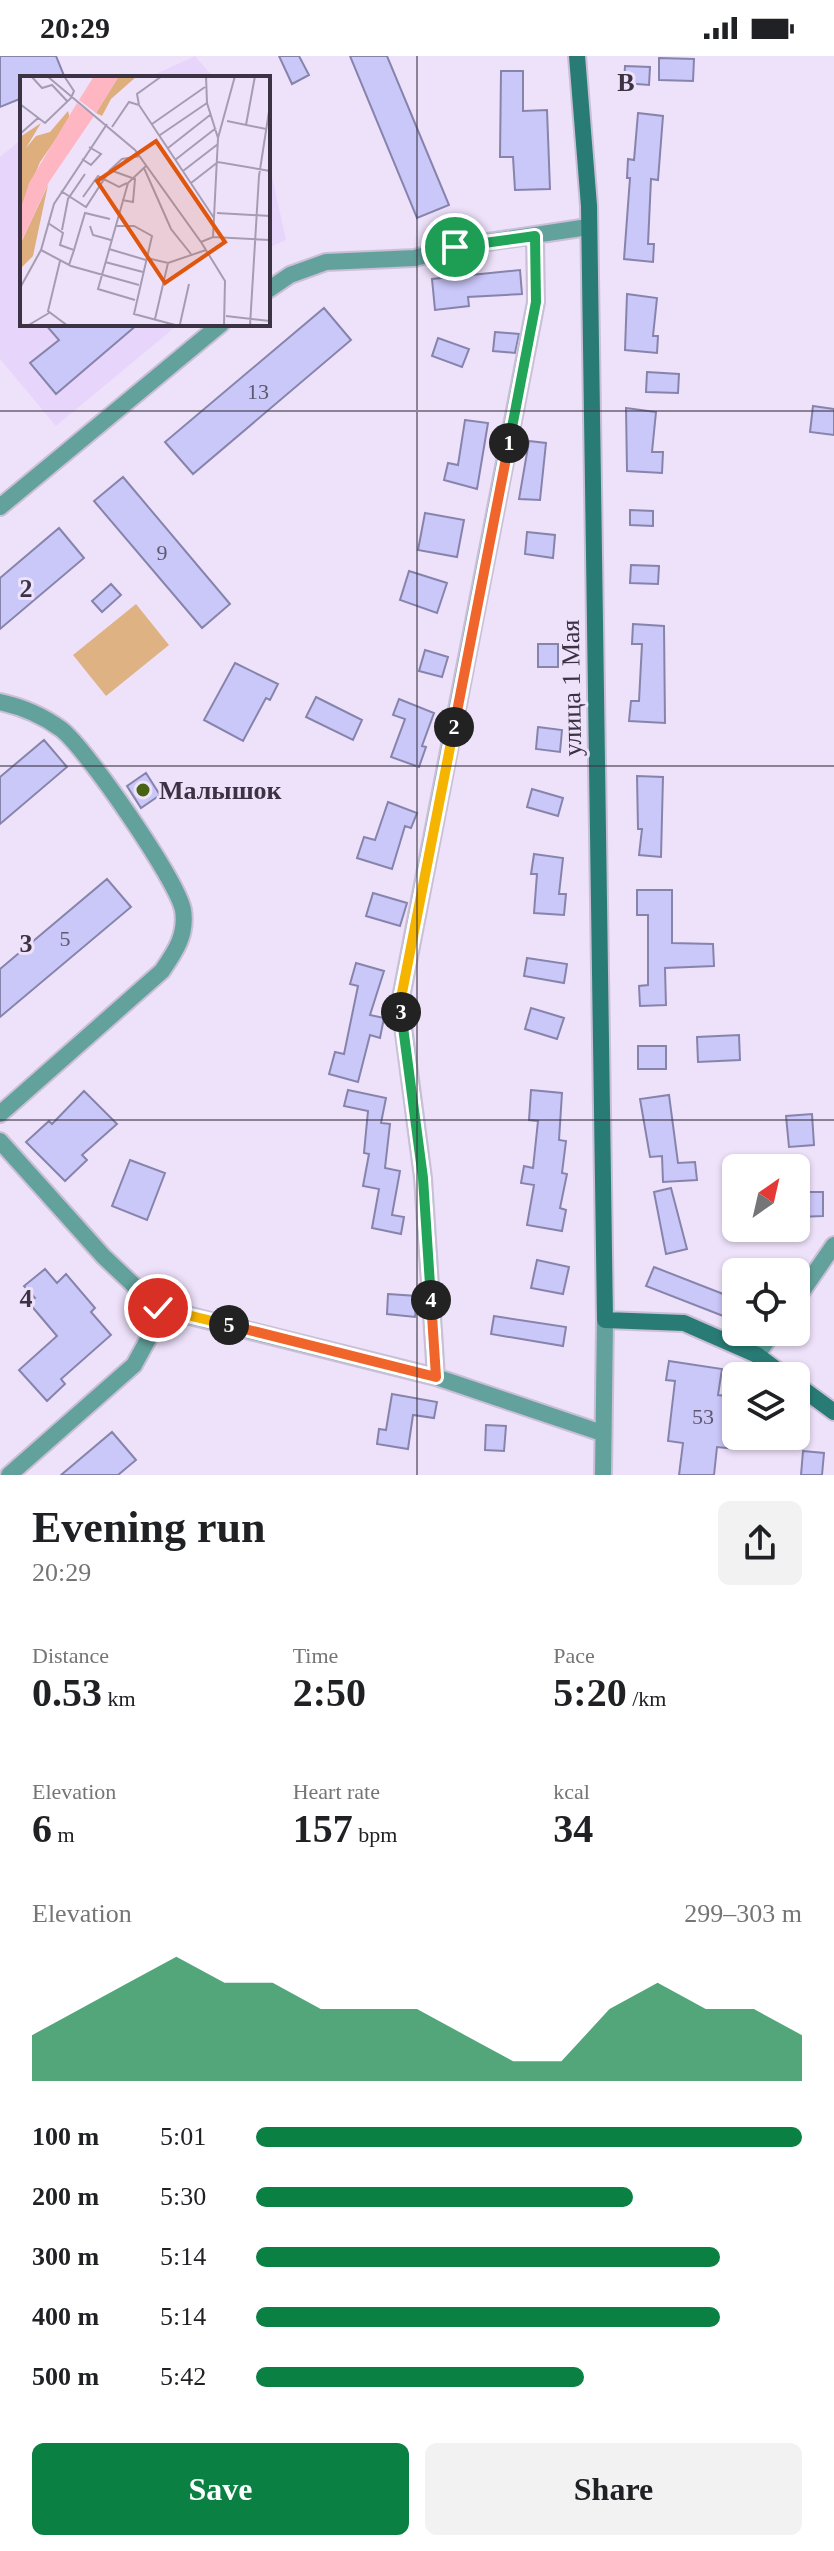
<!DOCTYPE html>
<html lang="en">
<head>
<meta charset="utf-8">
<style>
	body { margin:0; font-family:Georgia,serif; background:#f2f2f2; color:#202124; height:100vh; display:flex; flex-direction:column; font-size:30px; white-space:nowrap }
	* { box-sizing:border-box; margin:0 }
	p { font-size:26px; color:#757577 }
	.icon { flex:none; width:44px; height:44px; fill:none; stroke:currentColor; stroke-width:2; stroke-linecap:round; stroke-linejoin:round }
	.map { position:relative; height:1419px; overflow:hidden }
	.details { display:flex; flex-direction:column; background:#fff; flex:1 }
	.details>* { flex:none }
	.needle { width:52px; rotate:34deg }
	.buttons { position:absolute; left:722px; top:1098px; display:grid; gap:16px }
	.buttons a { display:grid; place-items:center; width:88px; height:88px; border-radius:12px; background:#fff; box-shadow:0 2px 6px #0004; font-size:40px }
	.pin { position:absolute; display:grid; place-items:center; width:68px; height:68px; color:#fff; margin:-34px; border:4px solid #fff; border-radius:50%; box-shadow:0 2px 8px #0007 }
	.km { position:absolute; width:40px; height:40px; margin:-20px; border-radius:50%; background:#222; color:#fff; font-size:22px; line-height:40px; text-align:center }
	.round { display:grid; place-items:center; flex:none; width:84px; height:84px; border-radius:12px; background:#f2f2f2 }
	.overview { display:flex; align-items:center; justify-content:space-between; height:136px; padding:0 32px }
	h1 { font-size:44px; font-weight:700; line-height:60px }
	.stats { display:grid; grid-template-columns:repeat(3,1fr); gap:12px; height:136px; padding:8px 32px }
	.stats div { display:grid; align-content:center }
	.stats b { font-size:40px; font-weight:700 }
	.stats small { font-size:22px; font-weight:400 }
	.stats p { font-size:22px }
	.chart { height:224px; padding:16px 32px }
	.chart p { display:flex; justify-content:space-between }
	.chart svg { width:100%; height:144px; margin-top:8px; fill:#0b8043; opacity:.7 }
	.action { display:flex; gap:16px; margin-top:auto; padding:16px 32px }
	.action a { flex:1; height:92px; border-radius:12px; background:#0b8043; color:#fff; font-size:32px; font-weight:700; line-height:92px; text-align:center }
	.action a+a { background:#f2f2f2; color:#202124 }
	ul { padding:0 32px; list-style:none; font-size:26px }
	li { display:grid; grid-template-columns:128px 96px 1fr; align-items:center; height:60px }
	li i { height:20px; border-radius:10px; background:#0b8043 }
	.status { display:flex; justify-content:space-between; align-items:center; height:56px; padding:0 40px; background:#fff; direction:ltr }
	.status svg { height:22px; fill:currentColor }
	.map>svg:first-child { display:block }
	.built { fill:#e8d5fb }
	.green { fill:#dfb284 }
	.building { fill:#cac7f9; stroke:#8784ac; stroke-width:2 }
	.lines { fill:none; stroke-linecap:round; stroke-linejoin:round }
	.minor-casing { stroke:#cabfd6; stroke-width:20 }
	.secondary-casing { stroke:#cabfd6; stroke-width:20 }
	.minor { stroke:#63a29c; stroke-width:16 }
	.secondary { stroke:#287c75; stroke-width:16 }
	.split-1-casing { stroke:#fff; stroke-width:16 }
	.split-2-casing { stroke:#fff; stroke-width:16 }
	.split-3-casing { stroke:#fff; stroke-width:16 }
	.split-4-casing { stroke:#fff; stroke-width:16 }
	.split-5-casing { stroke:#fff; stroke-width:16 }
	.split-6-casing { stroke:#fff; stroke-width:16 }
	.split-1 { stroke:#22a559; stroke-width:10 }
	.split-2 { stroke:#f0652b; stroke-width:10 }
	.split-3 { stroke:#f5b400; stroke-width:10 }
	.split-4 { stroke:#22a559; stroke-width:10 }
	.split-5 { stroke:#f0652b; stroke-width:10 }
	.split-6 { stroke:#f5b400; stroke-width:10 }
	.grid { fill:none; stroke:#3b3343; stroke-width:2; stroke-opacity:0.55 }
	.poi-dot { fill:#476213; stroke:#eee2fb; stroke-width:3 }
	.labels { text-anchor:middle; stroke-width:6; stroke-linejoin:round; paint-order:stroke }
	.number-label { font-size:22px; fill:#5f5870 }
	.street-label { font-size:26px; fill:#3b3343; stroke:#eee2fb }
	.poi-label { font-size:26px; font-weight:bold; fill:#3b3343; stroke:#eee2fb; text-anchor:start }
	.inset-road { fill:none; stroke:#a69cb1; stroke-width:2 }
	.view { fill:#df570f; fill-opacity:0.15; stroke:#df570f; stroke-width:4 }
	.inset-edge { fill:none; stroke:#3b3343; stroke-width:4 }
	.grid-label { font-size:26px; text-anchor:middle; font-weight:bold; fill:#3b3343; stroke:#eee2fb; stroke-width:6; stroke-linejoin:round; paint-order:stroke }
</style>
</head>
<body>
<div class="status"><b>20:29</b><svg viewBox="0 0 49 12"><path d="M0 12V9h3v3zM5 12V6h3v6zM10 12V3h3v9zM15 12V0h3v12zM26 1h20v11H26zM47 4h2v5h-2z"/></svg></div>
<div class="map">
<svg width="834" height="1419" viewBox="0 0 834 1419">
	<rect width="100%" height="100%" fill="#eee2fb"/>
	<path class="built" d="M195 0 214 22H147Z
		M22 83V268H179L56 370 0 303V101Z
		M268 102 286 184 268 192Z"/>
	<path class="green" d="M136 548 169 589 106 640 73 599Z"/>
	<path class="building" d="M0 0H56L65 22H22V42L0 51Z
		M279 0H299L309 19 292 28Z
		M350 0H387L449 149 417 162Z
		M659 2 694 3 693 25 659 24Z
		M625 10 650 11 649 29 624 27Z
		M501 15H523V55L547 54 550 133 515 134 513 101H500Z
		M638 57 663 60 658 124 651 123 648 188H654L653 206 624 203 630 122H627L628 103 634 104Z
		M520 214 522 238 468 241 469 250 435 254 432 223Z
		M627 238 657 242 653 280H658L657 297 625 294Z
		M324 252 351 284 193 418 165 386Z
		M45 268H138L56 338 30 307 59 284Z
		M495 276 519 278 515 297 493 295Z
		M438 282 469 293 462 311 432 300Z
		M647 316 679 318 678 337 646 336Z
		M813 350 834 353V379L810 376Z
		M626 352 656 356 652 396H663L662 417 627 415Z
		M465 364 488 367 477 433 444 424 448 407 458 409Z
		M529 385 546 387 540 444 519 443Z
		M123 421 230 548 202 572 94 445Z
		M630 454 653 455V470L630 469Z
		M425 457 464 464 457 501 418 494Z
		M59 472 84 502 0 573V522Z
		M527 476 555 479 553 502 525 498Z
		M631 509 659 510 658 528 630 527Z
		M409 515 447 527 437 557 400 544Z
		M111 528 121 539 102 556 92 545Z
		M633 568 664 570 665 667 629 665 631 645H639L642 588H632Z
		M538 588H558V611H538Z
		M425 594 448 601 442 621 419 615Z
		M235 607 278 628 270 644 266 642 243 685 204 664Z
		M316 641 362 664 353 684 306 661Z
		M399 643 434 657 422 690 426 691 419 711 391 701 405 663 393 659Z
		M538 671 562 674 560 696 536 693Z
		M44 684 67 711 0 768V721Z
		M146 717 160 739 141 752 127 730Z
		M637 720 663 721 661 801 639 799 642 773H638Z
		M532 733 563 742 558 760 527 751Z
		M388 746 417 757 411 772 405 770 392 813 357 802 364 781 375 784Z
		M534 798 563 802 559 838H566L564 859 534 857 537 818H531Z
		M107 823 131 851 0 961V913Z
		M637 834H672V887L713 888 714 910 665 912 666 949 640 950 639 930 648 929V859H637Z
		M373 837 407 847 400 870 366 860Z
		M527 902 567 908 564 927 524 920Z
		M356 907 384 915 370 959 384 962 380 982 370 979 358 1026 329 1018 335 996 344 998 358 930 350 928Z
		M531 952 564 962 557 983 525 973Z
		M739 979 740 1004 698 1006 697 981Z
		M638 990H666V1013H638Z
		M348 1034 386 1042 381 1067 390 1068 385 1112 400 1115 392 1159 404 1161 401 1178 372 1172 379 1133 363 1130 369 1098 364 1097 368 1055 344 1050Z
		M531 1034 562 1037 559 1084 566 1085 562 1117 567 1118 560 1152 566 1154 562 1175 527 1169 534 1129 521 1127 524 1110 533 1112 538 1065 529 1064Z
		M84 1035 117 1068 82 1099 87 1104 65 1125 26 1086 49 1065 52 1068Z
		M669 1039 678 1107 695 1106 697 1124 663 1126 662 1100 650 1101 640 1043Z
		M812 1058 814 1089 789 1091 786 1060Z
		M130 1104 165 1117 147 1164 112 1150Z
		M671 1132 687 1193 666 1198 654 1136Z
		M799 1136H823V1160L799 1161Z
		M537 1204 569 1211 563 1238 531 1232Z
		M654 1211 736 1243V1265L646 1230Z
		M45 1213 57 1227 66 1218 95 1252 91 1256 111 1279 61 1323 65 1328 47 1345 19 1314 57 1280 29 1247 35 1242 24 1230Z
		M388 1238 417 1240 415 1261 387 1258Z
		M494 1260 566 1271 563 1290 491 1278Z
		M669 1305 722 1313 718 1339 736 1341V1393L717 1391 714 1419H679L683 1387 668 1385 675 1325 666 1324Z
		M392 1338 437 1346 434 1362 413 1359 408 1393 377 1388 379 1373 386 1374Z
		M486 1369 506 1370 504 1395 485 1394Z
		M112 1376 136 1404 118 1419H61Z
		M803 1395 824 1397 822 1419H801Z"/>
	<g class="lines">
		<defs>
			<path id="minor" d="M268 234 290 219 326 206 415 202 455 191 588 171
				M0 451 221 268
				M0 646C23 651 42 659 61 673 86 692 177 824 183 854 187 879 175 896 162 915L0 1058
				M0 1085 104 1201 158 1252 436 1321 602 1377
				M796 1244 834 1189
				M757 1299 773 1276
				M436 1321 423 1122 400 947 536 246 535 180
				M9 1419 134 1309 152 1276 158 1252
				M603 1419 605 1264"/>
			<path id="secondary" d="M577 0 589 150 605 1264 684 1267 757 1299 785 1320
				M796 1328 834 1356"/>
		</defs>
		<use href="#minor" class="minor-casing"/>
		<use href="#secondary" class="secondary-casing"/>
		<use href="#minor" class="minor"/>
		<use href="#secondary" class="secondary"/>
	</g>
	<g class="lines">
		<defs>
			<path id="split-1" d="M455 191 535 180 536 246 509 387"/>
			<path id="split-2" d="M454 671 509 387"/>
			<path id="split-3" d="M401 956 400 947 454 671"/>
			<path id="split-4" d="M401 956 423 1122 431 1244"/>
			<path id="split-5" d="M229 1269 436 1321 431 1244"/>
			<path id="split-6" d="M158 1252 229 1269"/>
		</defs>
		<use href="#split-1" class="split-1-casing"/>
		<use href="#split-2" class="split-2-casing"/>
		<use href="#split-3" class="split-3-casing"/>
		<use href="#split-4" class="split-4-casing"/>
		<use href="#split-5" class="split-5-casing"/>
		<use href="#split-6" class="split-6-casing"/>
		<use href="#split-1" class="split-1"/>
		<use href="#split-2" class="split-2"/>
		<use href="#split-3" class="split-3"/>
		<use href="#split-4" class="split-4"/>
		<use href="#split-5" class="split-5"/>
		<use href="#split-6" class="split-6"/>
	</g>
	<path class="grid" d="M417 0V1419M0 355H834M0 710H834M0 1064H834"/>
	<circle class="poi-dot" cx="143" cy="734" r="8"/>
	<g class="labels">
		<g class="number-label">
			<text x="258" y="343">13</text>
			<text x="162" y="504">9</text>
			<text x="65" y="890">5</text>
			<text x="703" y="1368">53</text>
		</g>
		<g class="street-label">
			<text transform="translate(571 632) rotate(-91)" y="9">улица 1 Мая</text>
		</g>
		<g class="poi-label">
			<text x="159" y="743">Малышок</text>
		</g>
	</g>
	<g transform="translate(20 20)">
		<rect width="250" height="250" fill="#eee2fb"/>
		<path d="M99 0H117L91 23 82 40 76 37ZM48 35 50 43 20 86 0 135V61L21 47 6 72 16 60 30 56ZM28 109 13 180 0 193V169Z" fill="#deae7c"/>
		<path d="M74 0H99L76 37 59 24ZM57 27 74 40 29 106 0 169V135L9 107Z" fill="#ffb6c3"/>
		<path class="inset-road" d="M11 0 22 12 32 9 48 26M27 0 115 74 181 166 193 161 250 164M186 0 187 27 198 62 193 161M0 28 25 47 51 22 54 15 44 0M119 29 117 18 142 0M207 45 246 53M132 48 185 11M226 49 235 0M92 51 109 26 119 29 194 142M0 58 18 42M140 59 187 27M198 62 215 0M148 72 190 39M62 83 71 89 81 78 69 71M155 84 196 52M124 92 151 153 171 178M90 94 102 83 120 80M163 95 198 68M171 107 198 86 250 95M41 115 66 131 90 94 115 103 113 126 102 124M63 121 78 100 99 111 107 107M197 137 250 140M28 147 43 157 40 169 54 174 49 189M70 150 73 159 91 164M95 150H114L132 160 114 238 159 250M42 154 48 123 65 98M181 166 205 205 204 250M89 173 126 184M21 174 51 190 119 209M54 174 65 137 90 143M127 182 148 187 186 174M40 185 28 235 48 250M85 186 123 196M0 212 21 174 34 128 87 48M115 224 78 213 108 107 127 89M206 240 250 245M135 243 148 187M160 248 169 208M7 250 29 237M230 250 239 100 250 29"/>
		<path class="view" d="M136 65 205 166 145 207 77 105Z"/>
		<rect width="250" height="250" class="inset-edge"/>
	</g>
	<g class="grid-label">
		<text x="626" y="35">B</text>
		<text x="26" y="541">2</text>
		<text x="26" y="896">3</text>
		<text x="26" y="1251">4</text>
	</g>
</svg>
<div class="buttons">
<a><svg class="needle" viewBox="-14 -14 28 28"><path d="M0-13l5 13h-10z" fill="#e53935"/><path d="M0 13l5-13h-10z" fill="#757577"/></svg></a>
<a><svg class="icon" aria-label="locate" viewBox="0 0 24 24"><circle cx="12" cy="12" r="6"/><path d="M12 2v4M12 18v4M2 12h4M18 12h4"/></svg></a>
<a><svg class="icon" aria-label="layers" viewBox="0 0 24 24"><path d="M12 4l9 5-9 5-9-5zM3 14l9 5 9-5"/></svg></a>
</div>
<div class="pin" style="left:455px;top:191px;background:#1e9e55"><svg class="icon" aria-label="arrive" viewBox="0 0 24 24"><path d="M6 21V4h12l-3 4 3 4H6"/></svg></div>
<div class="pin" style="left:158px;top:1252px;background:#d93025"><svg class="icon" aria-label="check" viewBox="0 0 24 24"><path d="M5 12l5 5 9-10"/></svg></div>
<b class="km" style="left:509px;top:387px">1</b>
<b class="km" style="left:454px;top:671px">2</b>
<b class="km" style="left:401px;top:956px">3</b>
<b class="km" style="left:431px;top:1244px">4</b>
<b class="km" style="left:229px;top:1269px">5</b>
</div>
<section class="details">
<div class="overview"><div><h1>Evening run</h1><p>20:29</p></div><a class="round"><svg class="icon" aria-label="share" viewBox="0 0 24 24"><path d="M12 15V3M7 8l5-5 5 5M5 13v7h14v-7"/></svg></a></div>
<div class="stats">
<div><p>Distance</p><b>0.53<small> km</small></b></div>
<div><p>Time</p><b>2:50</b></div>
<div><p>Pace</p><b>5:20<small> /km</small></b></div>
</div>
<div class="stats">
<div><p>Elevation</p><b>6<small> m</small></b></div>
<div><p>Heart rate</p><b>157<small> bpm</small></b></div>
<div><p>kcal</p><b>34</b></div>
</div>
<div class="chart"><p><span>Elevation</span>299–303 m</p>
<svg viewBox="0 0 160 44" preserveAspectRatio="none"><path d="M0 44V30L10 22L20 14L30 6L40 14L50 14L60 22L70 22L80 22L90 30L100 38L110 38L120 22L130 14L140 22L150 22L160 30V44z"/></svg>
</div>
<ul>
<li><b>100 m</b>5:01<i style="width:100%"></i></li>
<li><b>200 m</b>5:30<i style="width:69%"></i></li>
<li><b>300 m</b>5:14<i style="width:85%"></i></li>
<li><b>400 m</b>5:14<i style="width:85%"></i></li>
<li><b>500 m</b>5:42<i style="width:60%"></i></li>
</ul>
<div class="action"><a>Save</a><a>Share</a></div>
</section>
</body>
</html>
